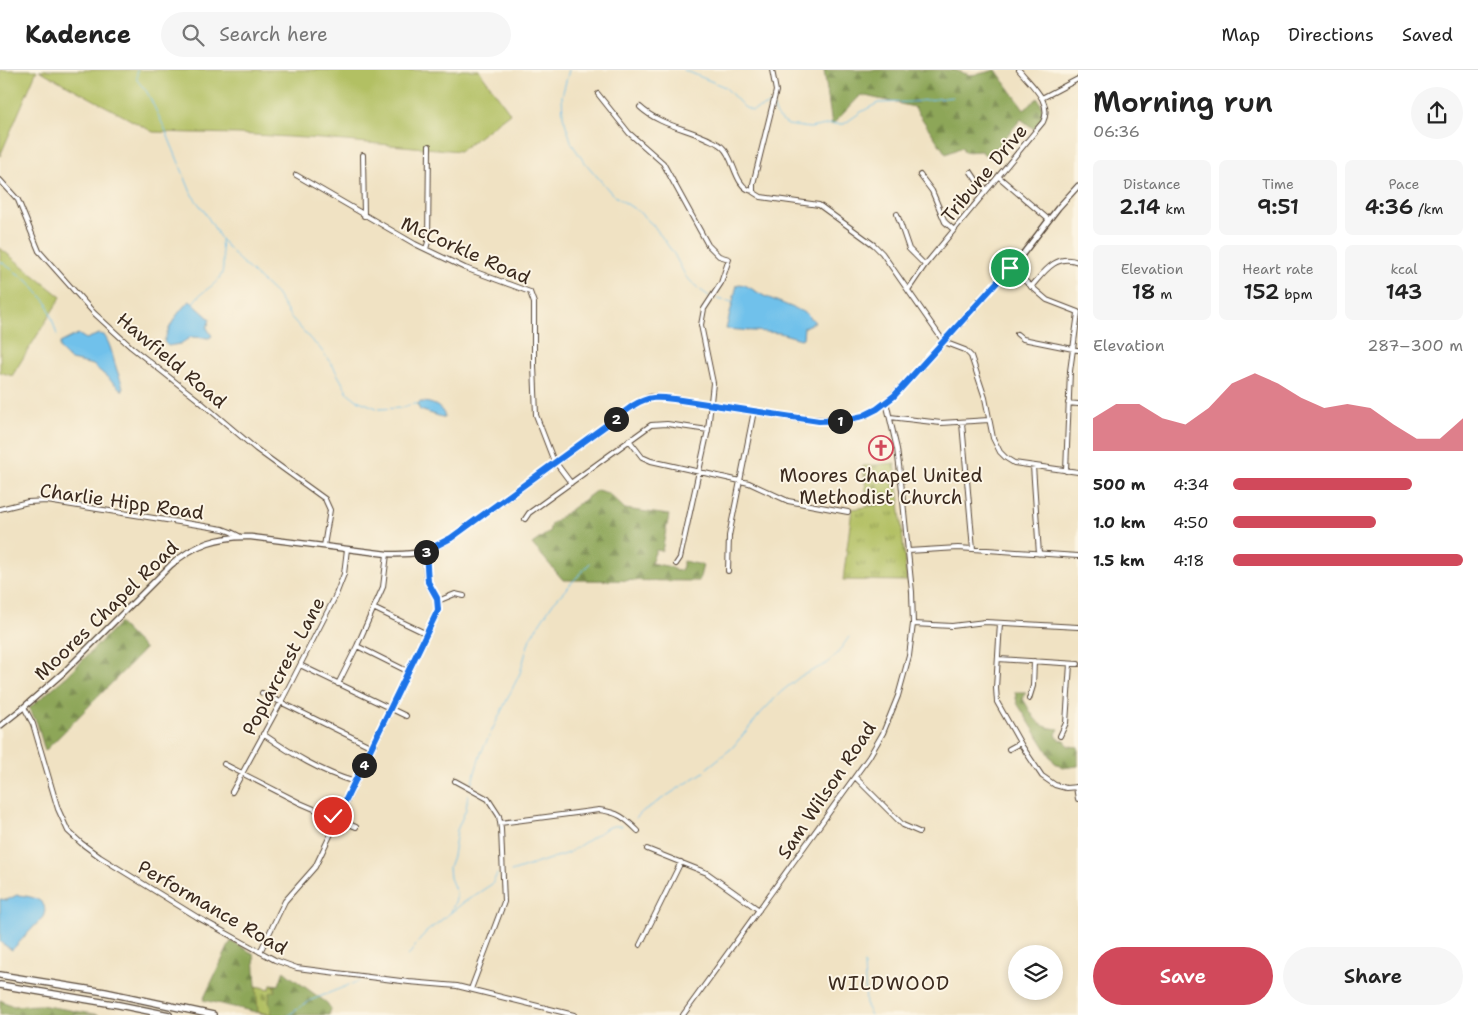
<!DOCTYPE html>
<html lang="en">
<head>
<meta charset="utf-8">
<style>
	body { margin:0; font-family:"Shantell Sans",sans-serif; background:#f6f6f6; color:#222; height:100vh; display:flex; flex-direction:column; font-size:19px; white-space:nowrap }
	* { box-sizing:border-box; margin:0 }
	p { font-size:16px; color:#767676 }
	.icon { flex:none; width:28px; height:28px; fill:none; stroke:currentColor; stroke-width:2; stroke-linecap:round; stroke-linejoin:round }
	.map { position:relative; flex:1; overflow:hidden }
	.drawer { display:flex; flex-direction:column; background:#fff; width:400px }
	.drawer>* { flex:none }
	.controls { position:absolute; left:1008px; top:875px; display:grid; gap:10px }
	.controls a { display:grid; place-items:center; width:55px; height:55px; border-radius:50%; background:#fff; box-shadow:0 2px 8px #0003; font-size:25px }
	.pin { position:absolute; display:grid; place-items:center; width:42px; height:42px; color:#fff; margin:-21px; border:2px solid #fff; border-radius:50%; box-shadow:0 1px 5px #0007 }
	.km { position:absolute; width:25px; height:25px; margin:-12px; border-radius:50%; background:#222; color:#fff; font-size:14px; line-height:25px; text-align:center }
	.round { display:grid; place-items:center; flex:none; width:52px; height:52px; border-radius:26px; background:#f6f6f6 }
	.summary { display:flex; align-items:center; justify-content:space-between; height:85px; padding:0 15px }
	h1 { font-size:28px; font-weight:600; line-height:38px }
	.figures { display:grid; grid-template-columns:repeat(3,1fr); gap:8px; height:85px; padding:5px 15px }
	.figures div { display:grid; align-content:center; border-radius:8px; background:#f6f6f6; text-align:center }
	.figures b { font-size:21px; font-weight:600 }
	.figures small { font-size:14px; font-weight:400 }
	.figures p { font-size:14px }
	.chart { height:140px; padding:10px 15px }
	.chart p { display:flex; justify-content:space-between }
	.chart svg { width:100%; height:90px; margin-top:5px; fill:#d1495b; opacity:.7 }
	.primary-button { display:flex; gap:10px; margin-top:auto; padding:10px 15px }
	.primary-button a { flex:1; height:58px; border-radius:30px; background:#d1495b; color:#fff; font-size:20px; font-weight:600; line-height:58px; text-align:center }
	.primary-button a+a { background:#f6f6f6; color:#222 }
	ul { padding:0 15px; list-style:none; font-size:16px }
	li { display:grid; grid-template-columns:80px 60px 1fr; align-items:center; height:38px }
	li i { height:12px; border-radius:6px; background:#d1495b }
	header { display:flex; align-items:center; gap:30px; box-sizing:border-box; height:70px; padding:0 25px; background:#fff; border-bottom:1px solid #e0e0e0 }
	header strong { font-size:24px }
	nav { display:flex; gap:28px; margin-inline-start:auto; font-size:18px }
	.search { width:350px; height:45px; background:#f6f6f6; display:flex; align-items:center; gap:12px; box-sizing:border-box; padding:0 18px; border-radius:28px; color:#767676; font-size:19px }
	main { display:flex; flex:1; min-height:0 }
	.map>svg:first-child { display:block }
	.grass { fill:url(#grass-tufts); stroke:#767540 }
	.forest { fill:url(#forest-firs); stroke:#64683c }
	.cemetery { fill:url(#cemetery-stones); stroke:#767540 }
	.pitch { fill:#b2c063; stroke:#767540 }
	.water { fill:#70c1eb; stroke:#567684 }
	.lines { fill:none; stroke-linecap:round; stroke-linejoin:round }
	.stream { stroke:#70c1eb; stroke-width:1 }
	.minor-casing { stroke:#564637; stroke-width:6 }
	.major-casing { stroke:#564637; stroke-width:7 }
	.highway-casing { stroke:#564637; stroke-width:8 }
	.minor { stroke:#fff; stroke-width:4 }
	.major { stroke:#fff; stroke-width:4.5 }
	.highway { stroke:#fff; stroke-width:5.5 }
	.route-casing { stroke:#fff; stroke-width:10 }
	.route { stroke:#1a73e8; stroke-width:6 }
	.labels { text-anchor:middle; stroke-width:4; stroke-linejoin:round; paint-order:stroke }
	.street-label { font-size:19px; fill:#3b2a1e; stroke:#fcf5e5 }
	.poi-label { font-size:19px; fill:#3b2a1e; stroke:#fcf5e5 }
	.neighbourhood-label { font-size:20px; letter-spacing:1px; fill:#3b2a1e; stroke:#fcf5e5 }
</style>
</head>
<body>
<header>
<strong>Kadence</strong>
<div class="search"><svg class="icon" aria-label="search" viewBox="0 0 24 24"><circle cx="10" cy="10" r="6"/><path d="M15 15l6 6"/></svg>Search here</div>
<nav><a>Map</a><a>Directions</a><a>Saved</a></nav>
</header>
<main>
<div class="map">
<svg width="1078" height="945" viewBox="0 0 1078 945">
	<defs>
		<pattern id="grass-tufts" width="24" height="20" patternUnits="userSpaceOnUse" patternTransform="scale(1.25)"><rect width="24" height="20" fill="#b2c063"/><path d="M3 7l-1-3M5 7V3M7 7l1-3M15 17l-1-3M17 17v-4M19 17l1-3" fill="none" stroke="#929c51"/></pattern>
		<pattern id="forest-firs" width="22" height="20" patternUnits="userSpaceOnUse" patternTransform="scale(1.25)"><rect width="22" height="20" fill="#8da659"/><path d="M5 1l3.5 6h-7zM16 11l3.5 6h-7z" fill="#748749"/></pattern>
		<pattern id="cemetery-stones" width="16" height="16" patternUnits="userSpaceOnUse" patternTransform="scale(1.25)"><rect width="16" height="16" fill="#b2c063"/><path d="M2 7V4a2 2 0 0 1 4 0v3zM10 15v-3a2 2 0 0 1 4 0v3z" fill="#929c51"/></pattern>
	</defs>
	<rect width="100%" height="100%" fill="#fcf5e5"/>
	<filter id="ink" filterUnits="userSpaceOnUse"><feTurbulence type="fractalNoise" baseFrequency=".02" numOctaves="2"/><feDisplacementMap in="SourceGraphic" scale="10" xChannelSelector="R" yChannelSelector="G"/><feConvolveMatrix kernelMatrix="1 2 1 2 8 2 1 2 1" color-interpolation-filters="sRGB"/></filter>
	<filter id="wash" filterUnits="userSpaceOnUse"><feTurbulence type="fractalNoise" baseFrequency=".0096" numOctaves="4" result="noise"/><feDisplacementMap in="SourceGraphic" scale="20" xChannelSelector="R" yChannelSelector="G"/><feGaussianBlur stdDeviation="1.12" result="paint"/><feColorMatrix in="noise" values="0 0 0 0 0 0 0 0 0 0 0 0 0 0 0 0 0 1.4 0 .05"/><feComposite in="paint" operator="in"/></filter>
	<g filter="url(#wash)">
		<rect width="100%" height="100%" fill="#f0e2c3"/>
		<path class="grass" d="M899 432 907 511 843 510 852 439Z"/>
		<path class="forest" d="M824 0H954L970 5 979 4 996 0 1024 39 1038 28C1046 42 1044 47 1034 59L1021 49 988 88 981 81 964 82 962 77 946 84 914 37 861 25 832 55Z
			M597 420 608 423 625 439 669 445 662 481 656 480 651 493 671 497 676 501 681 500 683 496V491L703 495 699 511 563 510 532 474 549 462 551 454Z
			M119 553 145 579 45 681 37 653 29 638 67 606Z
			M1015 622H1026L1023 629C1035 648 1035 657 1059 659L1056 664 1058 669 1065 670 1068 676 1078 677V696L1062 698 1054 692 1017 633Z
			M231 871 254 884 256 916 270 919 271 914 279 915 284 900 287 904 327 933 331 939 329 945H269L203 930Z
			M0 930 13 936 40 935 99 945H0Z"/>
		<path class="cemetery" d="M895 393 900 432 868 435 863 396Z
			M271 914 276 916 275 921 270 923 269 931 272 945 258 942 256 916 270 919Z"/>
		<path class="pitch" d="M0 0H37L0 86Z
			M39 0H479L510 43 460 81 322 69 238 64 153 62Z
			M0 178 61 227 12 306 0 302Z"/>
		<path class="water" d="M739 214 745 215 764 226 806 243 815 252 804 257 803 268 801 269 780 263 726 259 737 215Z
			M190 231 210 249 207 258 212 266 209 268 191 267 180 274 168 276 164 272C168 258 178 240 190 231Z
			M78 264 86 269 99 264 104 265C111 275 112 285 116 297 118 305 123 312 123 321L93 295 71 290 60 279V273Z
			M421 332C431 332 442 336 445 347H442L420 340 417 334Z
			M17 825C31 826 51 830 43 847L12 880 0 872V829L7 830Z"/>
		<g class="lines">
			<path class="stream" d="M137 0V10L147 22 165 59 192 125 204 141 221 169 237 188 276 224 290 246 311 270 319 277 333 296 348 323 357 330 379 339 401 338 412 334H417
				M569 0 562 26 563 46 572 74 582 89 612 124 639 142 654 156 674 184 686 207 699 219 709 226
				M684 0 725 17 744 37 752 41 770 34
				M773 36 778 48 788 55 810 58 831 54H844L861 42 878 33 911 32 953 27
				M0 191 28 211 47 233 57 265
				M717 229 733 232
				M193 233C202 218 221 216 223 198 224 189 221 179 221 170
				M707 698 732 678 761 643 781 622 801 606 826 594 837 584 849 567
				M472 712 481 683 520 603 530 568 553 533 590 493
				M636 748 643 741 704 702
				M511 802 568 783 607 758 613 756H622
				M451 842 456 829V822L450 808 449 797 453 786 457 760 466 739 468 724
				M408 886 425 863 463 833 492 814 497 804
				M864 894 866 936 871 945
				M289 945 309 931 359 911"/>
		</g>
	</g>
	<g filter="url(#ink)">
		<g class="lines">
			<defs>
				<path id="minor" d="M772 0 776 21 753 114V122L761 127 819 135 874 175 882 183 944 272 965 280 971 286 985 328 993 368 1000 382 1006 388 1014 393 1078 402
					M598 24 629 63 663 93 708 175 719 186 729 189 721 213 704 239 701 255 713 313 708 360 680 488 676 494
					M1042 28 1078 9
					M640 37C658 54 684 58 706 68 712 71 719 73 723 78 734 87 735 119 753 121
					M363 85 364 146
					M971 102 977 111 987 120
					M296 105 415 174 465 198 530 222 534 233V295L536 345 553 389 571 413
					M920 105 932 121 945 152 954 160
					M999 107 1049 150
					M0 110 18 130 39 181 94 243 131 277 197 329 256 379 325 429 330 440 324 476
					M897 144 909 179 925 195
					M426 179 428 172 429 76
					M1010 198 1047 230 1078 242
					M1031 217C1044 202 1056 183 1078 192
					M908 220 925 195 1043 52C1053 32 1031 15 1019 0
					M1017 264 1023 269 1078 280
					M1068 333 1078 334
					M890 347 941 353 989 350
					M962 353 973 479
					M629 370 642 387 651 391 749 413 788 431 848 442
					M1033 396 1039 484
					M1066 401 1070 301 1078 243
					M0 439 28 432 47 431 223 459 231 462 239 466
					M525 449 529 443 651 355 667 354 708 360
					M908 481 958 478 1078 486
					M728 501 729 466 754 341
					M438 531 455 524 464 526
					M373 538 427 564
					M1000 553 996 618 997 632 1022 676 1042 706 1055 715 1066 718 1078 717
					M913 554 952 556 985 552 1078 557
					M357 576 409 602
					M998 589 1078 594
					M300 595 406 646
					M338 614 357 576 383 517 387 484
					M262 623 372 677
					M1029 629 1033 616 1034 591
					M24 637 33 654 58 739 68 761 81 773 100 787 197 847 275 890 297 898 409 912 457 916 574 945
					M263 664C292 684 321 702 355 712
					M1060 666 1066 653 1070 594
					M1009 679 1020 673
					M224 694 300 733 356 757
					M855 707 903 755 919 762
					M455 711 488 729 499 746 501 759 504 832 471 919
					M1076 717 1078 729
					M232 722 281 632 335 527 344 504 347 479
					M500 753 599 740C618 742 625 748 638 761
					M647 779 707 803 759 840
					M640 875 681 792
					M260 882 285 831 315 797 436 545C443 526 431 526 427 511 425 501 426 491 425 481
					M683 945 869 687 883 663 898 626 909 586 913 554 912 522 901 411 897 379 886 332"/>
				<path id="major" d="M0 656 24 637 64 602 171 495C195 474 219 466 251 467L387 484C414 485 428 483 451 468L635 335 650 327 674 329 802 349 840 351 863 346 877 339 888 331 908 311 1022 185 1058 138 1078 116"/>
				<path id="highway" d="M0 905 105 922 213 945
					M0 915 119 935 169 945"/>
			</defs>
			<use href="#minor" class="minor-casing"/>
			<use href="#major" class="major-casing"/>
			<use href="#highway" class="highway-casing"/>
			<use href="#minor" class="minor"/>
			<use href="#major" class="major"/>
			<use href="#highway" class="highway"/>
		</g>
	</g>
	<g class="lines" filter="url(#ink)">
		<defs>
			<path id="route" d="M333 746 337 748 438 540 437 528 428 512 426 481 451 468 634 335C649 326 658 327 674 329L819 351 845 350 863 346 877 339 894 326 1010 198"/>
		</defs>
		<use href="#route" class="route-casing"/>
		<use href="#route" class="route"/>
	</g>
	<defs>
		<symbol id="church-ring" viewBox="-11 -11 22 22"><circle r="9.5" fill="#fcf5e5" stroke="#d1495b" stroke-width="1.5"/><path d="M-1.2-6h2.4v3.5h3.3v2.4h-3.3V6h-2.4V-.1h-3.3v-2.4h3.3Z" fill="#d1495b"/></symbol>
	</defs>
	<g fill-rule="evenodd">
		<use href="#church-ring" x="867" y="364" width="28" height="28"/>
	</g>
	<g class="labels">
		<g class="street-label">
			<text transform="translate(984 103) rotate(-50)" y="7">Tribune Drive</text>
			<text transform="translate(466 180) rotate(24)" y="7">McCorkle Road</text>
			<text transform="translate(172 290) rotate(40)" y="7">Hawfield Road</text>
			<text transform="translate(122 431) rotate(8)" y="7">Charlie Hipp Road</text>
			<text transform="translate(106 540) rotate(-44)" y="7">Moores Chapel Road</text>
			<text transform="translate(283 596) rotate(-62)" y="7">Poplarcrest Lane</text>
			<text transform="translate(826 720) rotate(-56)" y="7">Sam Wilson Road</text>
			<text transform="translate(213 837) rotate(30)" y="7">Performance Road</text>
		</g>
		<g class="poi-label">
			<text x="881" y="412">Moores Chapel United<tspan x="881" dy="22">Methodist Church</tspan></text>
		</g>
		<g class="neighbourhood-label">
			<text x="889" y="920">WILDWOOD</text>
		</g>
	</g>
</svg>
<div class="controls">
<a><svg class="icon" aria-label="layers" viewBox="0 0 24 24"><path d="M12 4l9 5-9 5-9-5zM3 14l9 5 9-5"/></svg></a>
</div>
<div class="pin" style="left:1010px;top:198px;background:#1e9e55"><svg class="icon" aria-label="arrive" viewBox="0 0 24 24"><path d="M6 21V4h12l-3 4 3 4H6"/></svg></div>
<div class="pin" style="left:333px;top:746px;background:#d93025"><svg class="icon" aria-label="check" viewBox="0 0 24 24"><path d="M5 12l5 5 9-10"/></svg></div>
<b class="km" style="left:840px;top:351px">1</b>
<b class="km" style="left:616px;top:349px">2</b>
<b class="km" style="left:426px;top:482px">3</b>
<b class="km" style="left:364px;top:695px">4</b>
</div>
<section class="drawer">
<div class="summary"><div><h1>Morning run</h1><p>06:36</p></div><a class="round"><svg class="icon" aria-label="share" viewBox="0 0 24 24"><path d="M12 15V3M7 8l5-5 5 5M5 13v7h14v-7"/></svg></a></div>
<div class="figures">
<div><p>Distance</p><b>2.14<small> km</small></b></div>
<div><p>Time</p><b>9:51</b></div>
<div><p>Pace</p><b>4:36<small> /km</small></b></div>
</div>
<div class="figures">
<div><p>Elevation</p><b>18<small> m</small></b></div>
<div><p>Heart rate</p><b>152<small> bpm</small></b></div>
<div><p>kcal</p><b>143</b></div>
</div>
<div class="chart"><p><span>Elevation</span>287–300 m</p>
<svg viewBox="0 0 160 44" preserveAspectRatio="none"><path d="M0 44V28L10 21L20 21L30 28L40 31L50 23L60 11L70 6L80 11L90 18L100 23L110 21L120 23L130 31L140 38L150 38L160 28V44z"/></svg>
</div>
<ul>
<li><b>500 m</b>4:34<i style="width:78%"></i></li>
<li><b>1.0 km</b>4:50<i style="width:62%"></i></li>
<li><b>1.5 km</b>4:18<i style="width:100%"></i></li>
</ul>
<div class="primary-button"><a>Save</a><a>Share</a></div>
</section>
</main>
</body>
</html>
